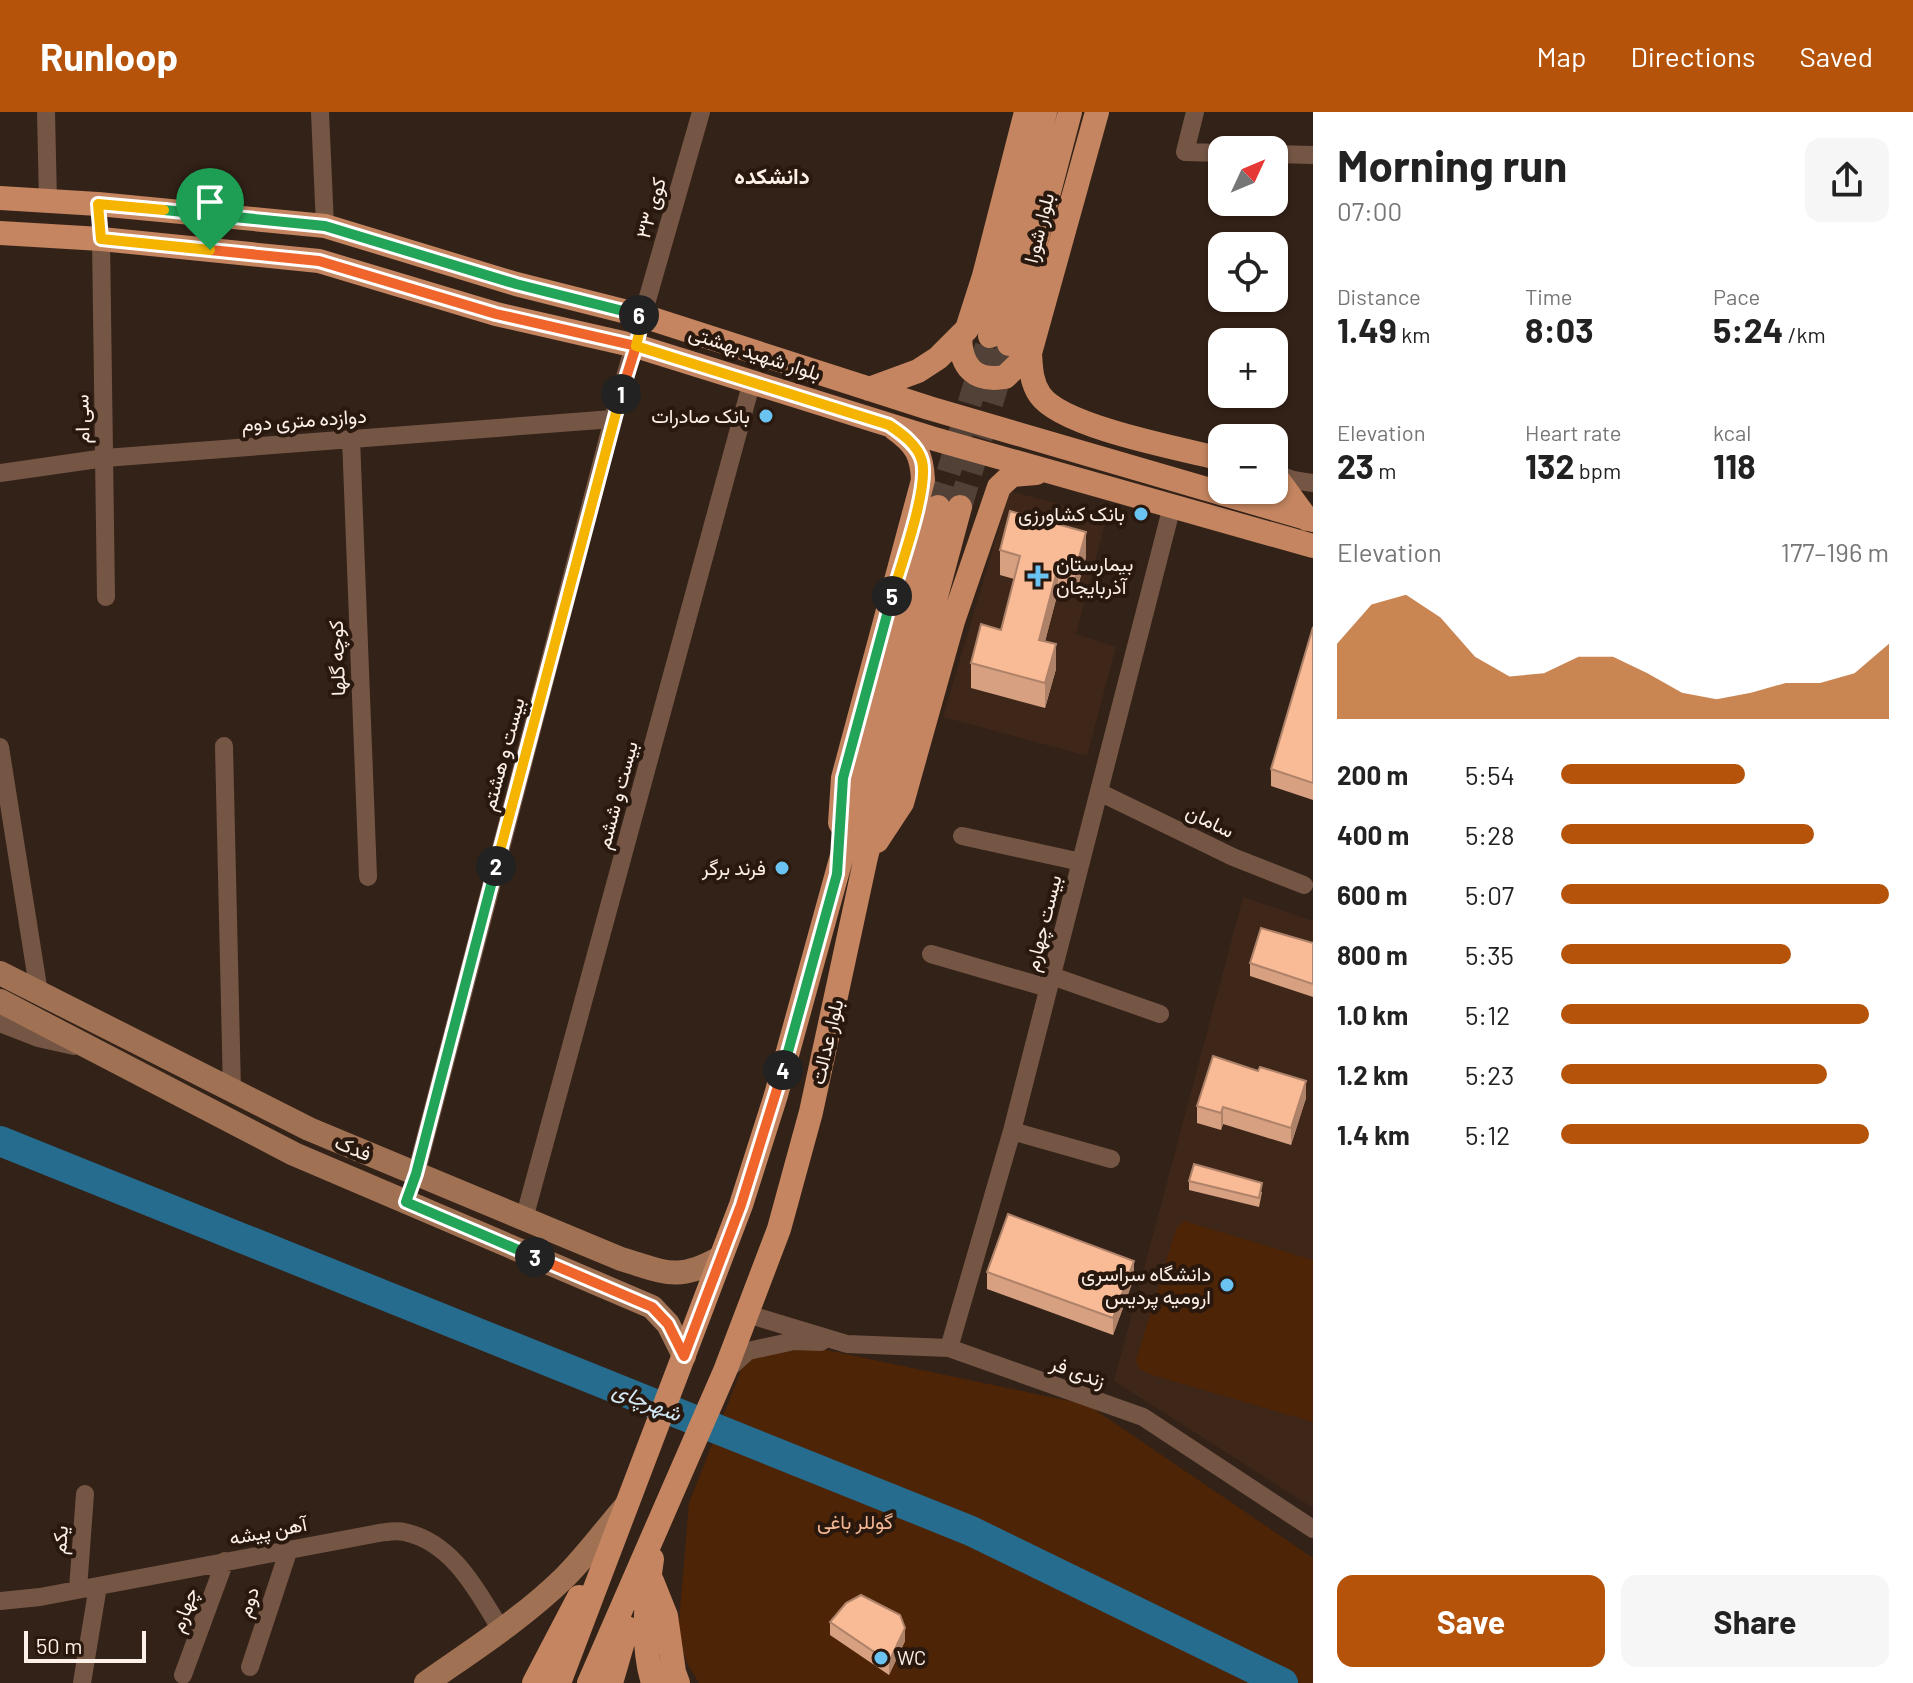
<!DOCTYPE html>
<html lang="en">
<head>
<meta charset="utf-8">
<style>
	body { margin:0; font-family:Barlow,Vazirmatn,sans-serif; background:#f6f6f6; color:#222; height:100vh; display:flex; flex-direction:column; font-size:30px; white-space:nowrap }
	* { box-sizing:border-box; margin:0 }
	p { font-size:26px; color:#767676 }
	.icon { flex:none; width:44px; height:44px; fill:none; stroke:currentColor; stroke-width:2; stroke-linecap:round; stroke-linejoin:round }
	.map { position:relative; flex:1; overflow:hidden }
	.details { display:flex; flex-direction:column; background:#fff; width:600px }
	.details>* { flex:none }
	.needle { width:52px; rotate:46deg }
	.controls { position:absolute; left:1208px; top:24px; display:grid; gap:16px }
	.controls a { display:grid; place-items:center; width:80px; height:80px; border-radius:16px; background:#fff; box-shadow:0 2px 6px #0004; font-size:40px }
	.scale { position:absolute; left:24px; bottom:20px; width:122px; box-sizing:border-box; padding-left:8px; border:4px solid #fcf0e9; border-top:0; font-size:22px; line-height:28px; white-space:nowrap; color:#fcf0e9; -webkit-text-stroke:6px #29180e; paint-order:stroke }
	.pin { position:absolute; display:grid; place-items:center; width:68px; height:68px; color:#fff; margin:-82px -34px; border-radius:50% 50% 50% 0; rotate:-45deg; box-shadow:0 0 8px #0007 }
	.pin .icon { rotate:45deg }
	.km { position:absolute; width:40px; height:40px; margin:-20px; border-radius:50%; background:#222; color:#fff; font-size:22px; line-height:40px; text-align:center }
	.round { display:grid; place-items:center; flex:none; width:84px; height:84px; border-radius:16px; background:#f6f6f6 }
	.headline { display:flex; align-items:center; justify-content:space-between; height:136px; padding:0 24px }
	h1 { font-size:44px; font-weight:700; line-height:60px }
	.figures { display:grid; grid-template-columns:repeat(3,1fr); gap:12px; height:136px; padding:8px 24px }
	.figures div { display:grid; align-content:center }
	.figures b { font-size:34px; font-weight:700 }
	.figures small { font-size:22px; font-weight:400 }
	.figures p { font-size:22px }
	.chart { height:224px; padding:16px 24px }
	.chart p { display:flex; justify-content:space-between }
	.chart svg { width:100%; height:144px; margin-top:8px; fill:#b45309; opacity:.7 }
	.button { display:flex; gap:16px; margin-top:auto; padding:16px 24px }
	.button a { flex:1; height:92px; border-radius:16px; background:#b45309; color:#fff; font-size:32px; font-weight:700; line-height:92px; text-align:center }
	.button a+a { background:#f6f6f6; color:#222 }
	ul { padding:0 24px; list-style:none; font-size:26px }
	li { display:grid; grid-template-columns:128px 96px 1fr; align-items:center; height:60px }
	li i { height:20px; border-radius:10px; background:#b45309 }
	header { display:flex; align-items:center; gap:48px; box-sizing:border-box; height:112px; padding:0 40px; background:#b45309; color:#fff }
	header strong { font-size:38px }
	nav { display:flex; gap:44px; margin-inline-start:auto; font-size:28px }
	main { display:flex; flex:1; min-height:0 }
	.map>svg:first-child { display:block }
	.built { fill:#3e2619 }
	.green { fill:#4e2407 }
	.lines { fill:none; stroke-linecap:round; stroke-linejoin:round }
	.river { stroke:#256c8e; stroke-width:30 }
	.primary-tunnel { stroke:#514137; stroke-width:24; stroke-dasharray:24 12; stroke-linecap:butt }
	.street { stroke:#755645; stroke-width:18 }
	.secondary { stroke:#a17154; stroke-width:24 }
	.primary { stroke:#c48560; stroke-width:24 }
	.wall { fill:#d6a081 }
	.shaded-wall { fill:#ae8269 }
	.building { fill:#f9ba96; stroke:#ae8269; stroke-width:2 }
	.split-1-casing { stroke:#fff; stroke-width:16 }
	.split-2-casing { stroke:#fff; stroke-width:16 }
	.split-3-casing { stroke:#fff; stroke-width:16 }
	.split-4-casing { stroke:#fff; stroke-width:16 }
	.split-5-casing { stroke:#fff; stroke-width:16 }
	.split-6-casing { stroke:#fff; stroke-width:16 }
	.split-7-casing { stroke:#fff; stroke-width:16 }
	.split-8-casing { stroke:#fff; stroke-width:16 }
	.split-1 { stroke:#f0652b; stroke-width:10 }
	.split-2 { stroke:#f5b400; stroke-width:10 }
	.split-3 { stroke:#22a559; stroke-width:10 }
	.split-4 { stroke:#f0652b; stroke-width:10 }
	.split-5 { stroke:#22a559; stroke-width:10 }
	.split-6 { stroke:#f5b400; stroke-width:10 }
	.split-7 { stroke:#22a559; stroke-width:10 }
	.split-8 { stroke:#f5b400; stroke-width:10 }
	.poi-dot { fill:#6ac3f1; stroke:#29180e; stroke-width:3 }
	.labels { text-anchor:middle; stroke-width:8; stroke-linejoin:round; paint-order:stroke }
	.street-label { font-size:20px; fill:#fcf0e9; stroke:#29180e }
	.poi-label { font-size:20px; fill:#fcf0e9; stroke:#29180e; text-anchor:end }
	.park-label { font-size:20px; fill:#f4b895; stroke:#29180e }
	.neighbourhood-label { font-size:22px; font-weight:bold; fill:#fcf0e9; stroke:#29180e }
	.water-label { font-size:22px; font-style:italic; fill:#d3e8f5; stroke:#29180e }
</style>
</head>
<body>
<header>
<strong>Runloop</strong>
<nav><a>Map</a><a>Directions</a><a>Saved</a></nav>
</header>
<main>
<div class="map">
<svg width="1313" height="1571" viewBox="0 0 1313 1571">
	<rect width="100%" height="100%" fill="#332218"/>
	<path class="built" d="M1010 379 1107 405 1076 522 1116 535 1087 644 943 605Z
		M1243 785 1313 809V1396L1114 1269Z"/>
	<path class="green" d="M1184 1109 1313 1148V1310L1152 1263 1139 1257 1136 1249 1176 1117Z
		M817 1236 1088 1293 1313 1446V1571H699L687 1551 678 1522 689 1391 744 1251 759 1242Z"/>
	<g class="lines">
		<path class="river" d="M0 1029 971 1419 1283 1571"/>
		<path class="primary-tunnel" d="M938 395 990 224
			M960 395 1009 232"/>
		<path class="street" d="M46 0 48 89
			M320 0 325 114
			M1195 0 1185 40 1222 41
			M1274 42 1313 43
			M101 127 106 485
			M351 326 368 765
			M0 361 105 346 613 307
			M1274 361 1293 368 1313 371
			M224 634 232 979
			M0 635 39 881
			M1099 680 1233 745 1304 773
			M962 724 1081 750
			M931 842 1048 876
			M1052 864 1160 902
			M0 911 38 926 74 934
			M1012 1019 1111 1047
			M416 1062 613 307 701 0
			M524 1107 752 269
			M747 1202 847 1232 949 1236 1143 1305 1313 1417
			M949 1236 1012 1019 1172 394
			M727 1258 748 1239 794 1229 821 1230
			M78 1477 85 1382
			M0 1489 40 1485 379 1421C387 1420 397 1418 404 1420 453 1430 478 1480 501 1518
			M250 1555 289 1437
			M183 1563 225 1449
			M82 1571 98 1474"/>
		<path class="secondary" d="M0 861 309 1017 621 1147C665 1160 677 1170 720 1146
			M0 889 294 1042 652 1195 668 1212 684 1244
			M426 1571C473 1538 523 1506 564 1466 586 1444 605 1418 625 1395"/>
		<path class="primary" d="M1097 0 1030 241C1031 256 1031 270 1040 283 1062 315 1182 337 1222 347
			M0 86 98 92 325 114 516 172 643 204 929 296 1313 408
			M0 121 101 127 319 149 496 202 636 234 931 326 1313 434
			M990 224 1045 0
			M960 225C961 255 974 270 1005 265L1030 241
			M1009 232 1070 0
			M869 277 918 259 938 246 967 217 984 164 1026 0
			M1274 362 1307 407
			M840 711 843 666 923 368C922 343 916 332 895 317
			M877 729 902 691 953 509 999 375 1012 363 1036 361
			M652 1447C646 1487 641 1532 653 1571
			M652 1469 666 1504 674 1560 678 1571
			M534 1571 579 1485
			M559 1571 741 1093 776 983 938 395
			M589 1571 725 1259 779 1117 811 1000 866 745 960 395
			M611 1571 627 1516"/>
	</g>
	<path class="wall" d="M1000 438 1086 445 1075 485 1058 480 1045 529 1056 557 1045 596 971 576V551L1001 518 1014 467 1000 463Z
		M1313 515V688L1271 674V657Z
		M1313 831V885L1250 864V851Z
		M1258 959 1306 986 1291 1033 1223 1012 1221 1018 1197 1011V994Z
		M1189 1069 1262 1080 1259 1095 1189 1078Z
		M987 1160 1134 1166 1113 1223 987 1177Z
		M830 1510 905 1529 889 1563 830 1523Z"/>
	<path class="shaded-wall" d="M1086 420V445L1075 485V460Z
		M1058 455V480L1039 553V528Z
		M1056 532V557L1045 596V571Z
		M1306 969V986L1291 1033V1016Z
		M1223 995V1012L1221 1018V1001Z
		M1134 1149V1166L1113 1223V1206Z
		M905 1516V1529L889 1563V1550Z"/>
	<path class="building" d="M1010 399 1086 420 1075 460 1058 455 1039 528 1056 532 1045 571 971 551 981 512 1001 518 1020 444 1000 438Z
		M1313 515V671L1271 657Z
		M1261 816 1313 831V872L1250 851Z
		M1213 944 1258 959 1260 955 1306 969 1291 1016 1223 995 1221 1001 1197 994Z
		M1194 1052 1262 1071 1259 1086 1189 1069Z
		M1008 1102 1134 1149 1113 1206 987 1160Z
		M861 1483 900 1503 905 1516 889 1550 830 1510 846 1491Z"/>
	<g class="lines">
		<defs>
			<path id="split-1" d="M210 138 319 149 496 202 636 234 621 282"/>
			<path id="split-2" d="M496 754 621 282"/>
			<path id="split-3" d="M496 754 416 1062 406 1090 535 1145"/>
			<path id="split-4" d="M535 1145 652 1195 668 1212 684 1244 741 1093 783 958"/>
			<path id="split-5" d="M783 958 837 762 843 666 892 484"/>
			<path id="split-6" d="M639 203 643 204 636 234 889 313C901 321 918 333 922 349 929 376 901 453 892 484"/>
			<path id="split-7" d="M164 98 325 114 516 172 639 203"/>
			<path id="split-8" d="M164 98 98 92 101 127 210 138"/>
		</defs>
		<use href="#split-1" class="split-1-casing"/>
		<use href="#split-2" class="split-2-casing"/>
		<use href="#split-3" class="split-3-casing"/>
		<use href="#split-4" class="split-4-casing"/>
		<use href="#split-5" class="split-5-casing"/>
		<use href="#split-6" class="split-6-casing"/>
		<use href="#split-7" class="split-7-casing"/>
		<use href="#split-8" class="split-8-casing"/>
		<use href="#split-1" class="split-1"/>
		<use href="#split-2" class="split-2"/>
		<use href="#split-3" class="split-3"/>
		<use href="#split-4" class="split-4"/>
		<use href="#split-5" class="split-5"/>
		<use href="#split-6" class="split-6"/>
		<use href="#split-7" class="split-7"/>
		<use href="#split-8" class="split-8"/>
	</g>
	<g class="poi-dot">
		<circle cx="766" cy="304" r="8"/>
		<circle cx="1141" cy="402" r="8"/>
		<path d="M1034 452h8v8h8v8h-8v8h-8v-8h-8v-8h8z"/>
		<circle cx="782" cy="756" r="8"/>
		<circle cx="1227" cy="1173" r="8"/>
		<circle cx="881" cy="1546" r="8"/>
	</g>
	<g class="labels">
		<g class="street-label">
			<text transform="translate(651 96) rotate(-74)" y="7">کوی ۳۳</text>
			<text transform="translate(1039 116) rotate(-76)" y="7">بلوار شورا</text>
			<text transform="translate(755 241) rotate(18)" y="7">بلوار شهید بهشتی</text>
			<text transform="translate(82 307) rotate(-91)" y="7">سی ام</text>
			<text transform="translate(304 308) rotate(-4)" y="7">دوازده متری دوم</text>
			<text transform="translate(337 546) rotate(-92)" y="7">کوچه گلها</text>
			<text transform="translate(503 642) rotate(-75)" y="7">بیست و هشتم</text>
			<text transform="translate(617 683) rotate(-75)" y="7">بیست و ششم</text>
			<text transform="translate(1210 709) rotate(26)" y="7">سامان</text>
			<text transform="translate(1043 811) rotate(-76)" y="7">بیست چهارم</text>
			<text transform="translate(827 930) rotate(-77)" y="7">بلوار عدالت</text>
			<text transform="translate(353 1036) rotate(23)" y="7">فدک</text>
			<text transform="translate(1078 1260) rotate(20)" y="7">زندی فر</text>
			<text transform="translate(268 1419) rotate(-11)" y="7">آهن پیشه</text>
			<text transform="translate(60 1428) rotate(-86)" y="7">یکم</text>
			<text transform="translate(248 1490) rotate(-72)" y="7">دوم</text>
			<text transform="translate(184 1498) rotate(-70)" y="7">چهارم</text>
		</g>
		<g class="poi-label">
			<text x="750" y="311">بانک صادرات</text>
			<text x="1125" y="409">بانک کشاورزی</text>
			<text x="1056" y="459" text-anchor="start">بیمارستان<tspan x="1056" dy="23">آذربایجان</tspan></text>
			<text x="766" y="763">فرند برگر</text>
			<text x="1211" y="1169">دانشگاه سراسری<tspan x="1211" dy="23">ارومیه پردیس</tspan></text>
			<text x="897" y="1553" text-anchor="start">WC</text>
		</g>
		<g class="park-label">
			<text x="855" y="1417">گوللر باغی</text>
		</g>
		<g class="neighbourhood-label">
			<text x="772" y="72">دانشکده</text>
		</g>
		<g class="water-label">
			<text transform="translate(647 1289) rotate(22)" y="8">شهرچای</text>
		</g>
	</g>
</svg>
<div class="controls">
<a><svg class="needle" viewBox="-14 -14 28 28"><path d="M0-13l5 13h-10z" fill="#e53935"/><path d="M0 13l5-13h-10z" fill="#767676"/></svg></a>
<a><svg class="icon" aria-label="locate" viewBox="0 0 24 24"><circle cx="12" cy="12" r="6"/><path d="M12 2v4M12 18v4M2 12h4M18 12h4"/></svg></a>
<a>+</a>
<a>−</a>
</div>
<div class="scale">50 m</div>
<div class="pin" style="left:210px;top:138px;background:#1e9e55"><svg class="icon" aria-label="arrive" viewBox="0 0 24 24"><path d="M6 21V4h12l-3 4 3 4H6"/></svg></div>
<b class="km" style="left:621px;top:282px">1</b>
<b class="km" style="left:496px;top:754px">2</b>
<b class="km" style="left:535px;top:1145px">3</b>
<b class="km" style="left:783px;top:958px">4</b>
<b class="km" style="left:892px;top:484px">5</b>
<b class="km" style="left:639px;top:203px">6</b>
</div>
<section class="details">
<div class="headline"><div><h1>Morning run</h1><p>07:00</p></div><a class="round"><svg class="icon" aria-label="share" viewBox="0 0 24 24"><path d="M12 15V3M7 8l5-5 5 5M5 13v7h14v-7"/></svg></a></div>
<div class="figures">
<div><p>Distance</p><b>1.49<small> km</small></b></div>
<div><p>Time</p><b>8:03</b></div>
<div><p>Pace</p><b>5:24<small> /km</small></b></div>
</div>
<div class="figures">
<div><p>Elevation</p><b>23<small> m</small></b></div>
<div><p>Heart rate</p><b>132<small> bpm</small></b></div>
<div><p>kcal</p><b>118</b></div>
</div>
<div class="chart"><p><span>Elevation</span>177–196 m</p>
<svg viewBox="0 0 160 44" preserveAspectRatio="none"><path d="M0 44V21L10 9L20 6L30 13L40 25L50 31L60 30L70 25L80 25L90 30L100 36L110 38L120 36L130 33L140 33L150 30L160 21V44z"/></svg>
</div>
<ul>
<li><b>200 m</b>5:54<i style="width:56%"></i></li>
<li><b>400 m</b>5:28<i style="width:77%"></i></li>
<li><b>600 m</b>5:07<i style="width:100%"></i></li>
<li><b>800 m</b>5:35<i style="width:70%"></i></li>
<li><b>1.0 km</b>5:12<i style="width:94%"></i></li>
<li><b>1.2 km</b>5:23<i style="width:81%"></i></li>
<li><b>1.4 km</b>5:12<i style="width:94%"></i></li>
</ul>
<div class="button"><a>Save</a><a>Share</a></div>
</section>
</main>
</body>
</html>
